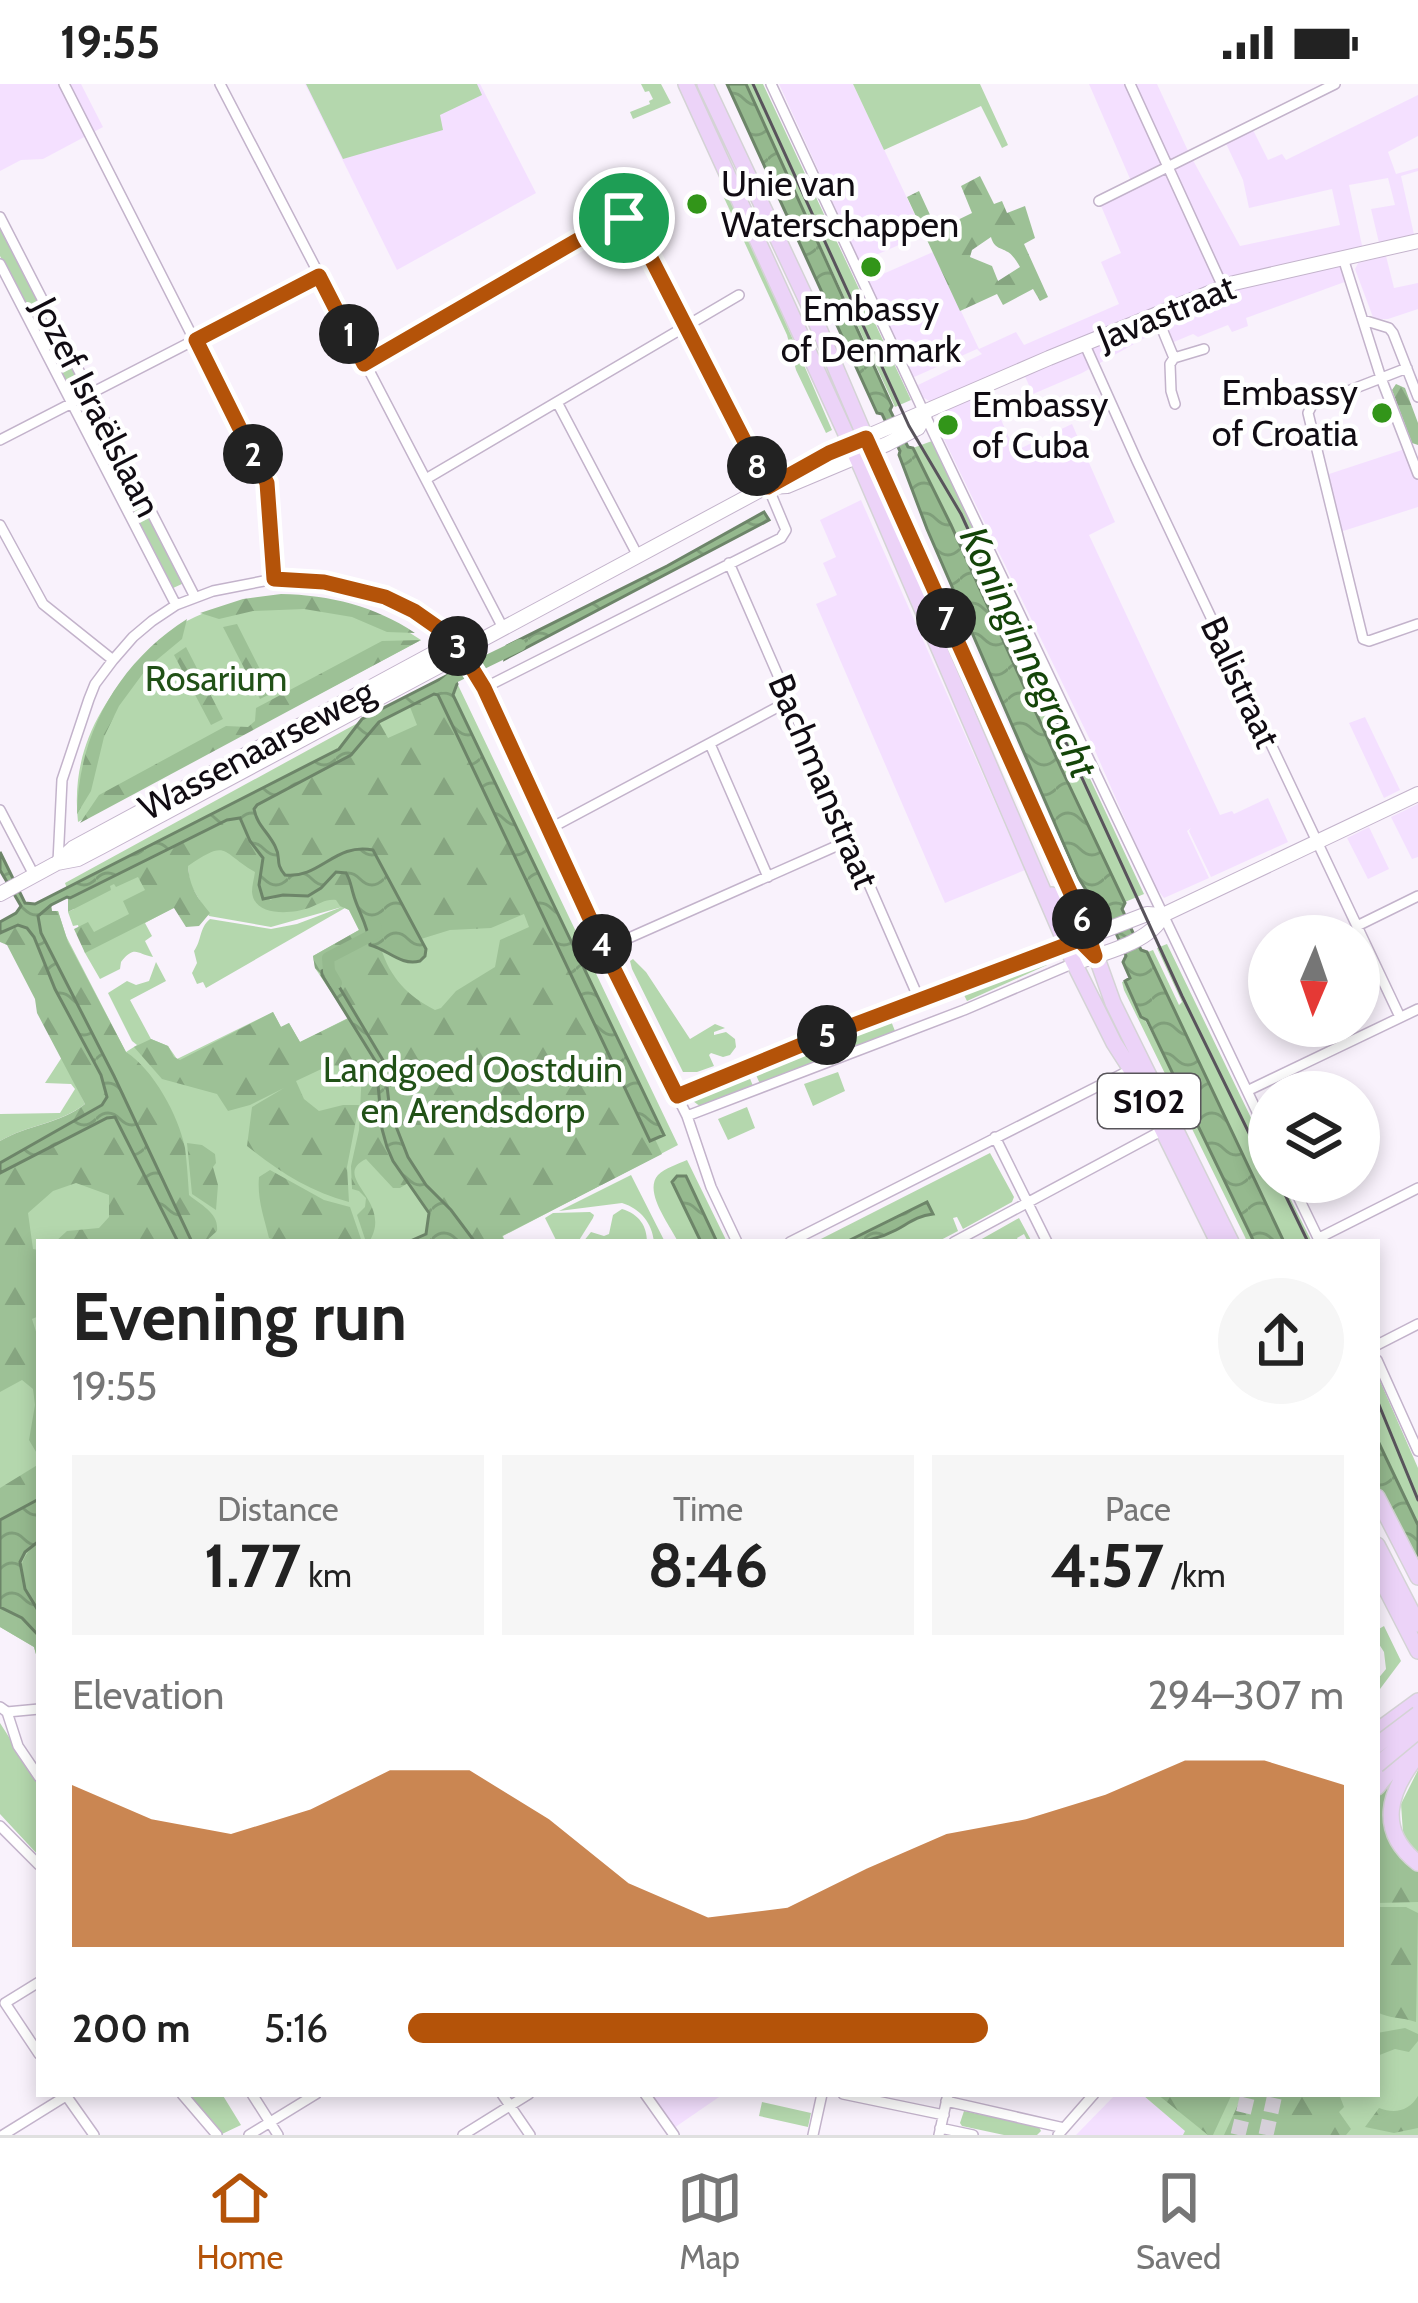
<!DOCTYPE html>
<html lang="en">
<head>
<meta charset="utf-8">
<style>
	body { margin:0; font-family:Cabin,sans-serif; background:#f6f6f6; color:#222; height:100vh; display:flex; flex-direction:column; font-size:45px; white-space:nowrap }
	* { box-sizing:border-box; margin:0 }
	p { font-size:39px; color:#767676 }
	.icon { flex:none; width:66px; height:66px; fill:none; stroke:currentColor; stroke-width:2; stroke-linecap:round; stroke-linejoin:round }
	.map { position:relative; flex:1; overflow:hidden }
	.panel { position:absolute; left:36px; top:1155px; width:1344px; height:858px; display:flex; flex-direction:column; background:#fff; border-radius:0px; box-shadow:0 6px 18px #0003 }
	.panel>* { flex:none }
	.needle { width:78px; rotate:182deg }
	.buttons { position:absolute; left:1248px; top:831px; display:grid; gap:24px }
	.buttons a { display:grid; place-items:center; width:132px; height:132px; border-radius:50%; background:#fff; box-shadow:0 6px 18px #0003; font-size:60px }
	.pin { position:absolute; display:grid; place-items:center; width:102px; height:102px; color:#fff; margin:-51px; border:6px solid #fff; border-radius:50%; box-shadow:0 3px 12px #0007 }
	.km { position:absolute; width:60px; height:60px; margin:-30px; border-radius:50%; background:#222; color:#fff; font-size:33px; line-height:60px; text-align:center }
	.round { display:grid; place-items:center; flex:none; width:126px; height:126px; border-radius:63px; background:#f6f6f6 }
	.overview { display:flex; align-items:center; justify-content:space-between; height:204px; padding:0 36px }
	h1 { font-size:66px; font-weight:700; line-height:90px }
	.stats { display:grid; grid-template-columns:repeat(3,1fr); gap:18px; height:204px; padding:12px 36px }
	.stats div { display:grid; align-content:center; border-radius:0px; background:#f6f6f6; text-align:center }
	.stats b { font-size:60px; font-weight:700 }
	.stats small { font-size:33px; font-weight:400 }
	.stats p { font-size:33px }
	.chart { height:336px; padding:24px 36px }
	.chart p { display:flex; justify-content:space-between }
	.chart svg { width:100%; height:216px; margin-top:12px; fill:#b45309; opacity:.7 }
	ul { padding:0 36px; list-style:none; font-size:39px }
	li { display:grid; grid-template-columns:192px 144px 1fr; align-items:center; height:90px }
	li i { height:30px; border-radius:15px; background:#b45309 }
	.status { display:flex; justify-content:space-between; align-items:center; height:84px; padding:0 60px; background:#fff; direction:ltr }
	.status svg { height:33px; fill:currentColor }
	.tabs { display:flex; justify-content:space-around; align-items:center; height:168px; border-top:3px solid #e0e0e0; background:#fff; font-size:33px; color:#767676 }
	.tabs a { display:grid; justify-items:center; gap:6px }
	.tabs .selected { color:#b45309 }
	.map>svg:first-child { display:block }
	.built { fill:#f4e0ff }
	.green { fill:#b4d7ad }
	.forest { fill:url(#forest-firs); fill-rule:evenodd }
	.water { fill:url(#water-waves); stroke:#6d8569; stroke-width:3 }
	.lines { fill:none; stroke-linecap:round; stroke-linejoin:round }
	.canal { stroke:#95b98e; stroke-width:12 }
	.primary-tunnel { stroke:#d6d0d9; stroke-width:15; stroke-dasharray:15 8; stroke-linecap:butt }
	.street-casing { stroke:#c3b3cb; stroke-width:12 }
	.secondary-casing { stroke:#c3b3cb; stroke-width:16 }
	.primary-casing { stroke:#d4d3d5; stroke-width:18 }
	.street { stroke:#fff; stroke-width:9 }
	.secondary { stroke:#fff; stroke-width:14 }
	.primary { stroke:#ecd3f8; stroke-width:15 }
	.tram { stroke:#59545c; stroke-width:3 }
	.primary-bridge-casing { stroke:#d4d3d5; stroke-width:18; stroke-linecap:butt }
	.primary-bridge { stroke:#ecd3f8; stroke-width:15 }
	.route-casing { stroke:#fff; stroke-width:24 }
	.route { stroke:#b45309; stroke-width:15 }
	.poi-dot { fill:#329519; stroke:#fff; stroke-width:4.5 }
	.labels { text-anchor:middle; stroke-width:9; stroke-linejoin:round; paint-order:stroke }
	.shield { fill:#fff; stroke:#58555a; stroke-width:3 }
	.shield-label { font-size:33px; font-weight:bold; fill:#110c13 }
	.poi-label { font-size:36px; fill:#110c13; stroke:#fff; text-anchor:start }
	.street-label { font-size:36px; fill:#110c13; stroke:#fff }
	.park-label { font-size:36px; fill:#215117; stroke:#fff }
	.water-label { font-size:39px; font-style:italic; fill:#144509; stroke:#fff }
</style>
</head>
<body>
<div class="status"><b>19:55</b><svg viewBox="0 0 49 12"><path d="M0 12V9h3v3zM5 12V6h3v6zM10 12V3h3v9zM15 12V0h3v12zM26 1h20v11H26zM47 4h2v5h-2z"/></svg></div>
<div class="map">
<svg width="1418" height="2051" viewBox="0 0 1418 2051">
	<defs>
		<pattern id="forest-firs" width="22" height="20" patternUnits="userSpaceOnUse" patternTransform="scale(3)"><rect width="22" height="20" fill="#9dc196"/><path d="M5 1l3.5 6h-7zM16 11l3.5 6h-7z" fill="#86a580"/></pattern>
		<pattern id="water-waves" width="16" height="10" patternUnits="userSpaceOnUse" patternTransform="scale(3)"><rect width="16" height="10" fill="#95b98e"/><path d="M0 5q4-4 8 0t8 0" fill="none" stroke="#7f9e7a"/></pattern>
	</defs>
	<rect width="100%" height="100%" fill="#f9f2fc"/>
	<path class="built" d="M0 0H81L103 43 43 75 21 76 0 87Z
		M305 0H480L536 109 397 186Z
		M779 0H853L924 150 860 178Z
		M1089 0H1157L1189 69 1240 162 1340 141 1332 105 1249 124 1243 96 1223 53 1250 40 1268 76 1282 70 1286 76 1418 11V52L1388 68 1396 90 1418 84V87L1401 92 1415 155 1380 163 1371 125 1395 121 1388 94 1349 101 1363 166 1342 171 1350 196 1246 234 1248 242 1232 248 1228 241 1198 253 1193 250 1169 260 1161 245 1082 289 1033 310 1022 286 986 302 1015 367 1072 340 1115 438 1089 451 1220 731 1232 727 1234 730 1268 714 1288 758 1211 793 1189 747 1191 744 1187 747 1209 794 1164 814 1153 800 1093 662 938 343 941 323 920 312 916 302 982 270 977 265 912 294 867 197 933 168 979 265 1016 248 1024 261 1119 220 1101 178 1121 169 1099 117 1131 97Z
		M1386 172 1394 204 1418 199V225L1388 235 1374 236 1355 185 1358 179Z
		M1408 364 1418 390V423L1337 449 1323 392Z
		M861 416 1025 786 945 819 816 520 837 511 823 479 836 473 820 436Z
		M1365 633 1400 706 1384 714 1349 639Z
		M1418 720V773L1412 775 1391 733Z
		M1369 743 1389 785 1368 795 1347 754Z
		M651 2010H719V2013L674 2044Z
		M1116 2010 1144 2012 1186 2047 1183 2051H1076Z"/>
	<path class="green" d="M306 0H477L482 11 440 31 443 46 343 75Z
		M641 0H661L671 19 633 35 630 28 650 20 649 17 653 15 649 7 645 8Z
		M746 0H763L911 316 895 323Z
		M853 0H980L1008 61 1002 64 981 22 884 66Z
		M722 91 832 346 826 349 796 286 787 251 720 105 719 95Z
		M0 140 82 299 69 307 0 172Z
		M93 322 184 499 171 505 81 329Z
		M932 357 1144 810 1125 818 1061 684 951 441 913 364Z
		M276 513 393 538 421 556 78 738C71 673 96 626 137 578 155 559 171 544 195 533 221 521 248 517 276 513Z
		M451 588 456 598 446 612 656 1054 664 1050 454 611 458 601 678 1061 503 1152 505 1158H39V1581L34 1563 0 1543V1079L102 1021 55 905 51 821 52 827H58L66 852 126 968 137 961 132 957 108 909 127 897 136 901 149 897 156 878 166 897 130 916 151 955 168 962 177 975 273 928 281 943 289 939 300 958 348 934 315 884 313 872 359 846 349 826 345 824 206 904 203 898 197 900 192 889 197 879 194 867C202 856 199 844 210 835L271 845 297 840 342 823 271 843 209 832 190 800 188 783 175 823 145 839 152 852 145 857 153 873C138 871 135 860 121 878L120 885 100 895 85 869 78 841 73 842 68 828 74 825 65 799Z
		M1167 860 1269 1071V1098H1282L1312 1158H1284L1148 868 1153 866 1179 921 1182 918 1157 864Z
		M1043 873 1047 881 967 917 961 905Z
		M633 875 646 888 690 955 715 940 725 944 714 948V951L726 948 735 955 736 963 730 971 723 973 711 969 709 971 714 982 697 988H683L632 885 630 877Z
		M1125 897 1204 1051 1254 1158H1247L1245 1153 1124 906 1122 898Z
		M889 932 895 947 828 973 822 958Z
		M810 962 816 978 760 1000 753 984Z
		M62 973 85 1020C59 1040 27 1041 0 1057V1030L60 1029 75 1005 71 1000 45 999Z
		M747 987 753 1002 701 1023 693 1017V1007Z
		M838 988 845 1007 813 1022 804 1000Z
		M747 1023 755 1044 728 1056 718 1035Z
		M990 1069 1014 1113 1012 1118 963 1145 957 1133 953 1134 958 1147 937 1158H862L891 1149 920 1131 932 1130 927 1118 846 1158H815Z
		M687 1076 727 1158H717L685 1092 672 1099 701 1158H678C670 1141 643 1108 658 1091 665 1084 678 1080 687 1076Z
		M631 1091 665 1158H654C652 1139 641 1125 622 1119L559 1127Z
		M622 1125C639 1130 647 1142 647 1158H583L591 1148 604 1152 609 1150 613 1131Z
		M590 1128 594 1131 593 1134 578 1158H557L545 1134 553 1129Z
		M1019 1134 1032 1158H1028L1024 1150 1017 1154 1019 1158H982L980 1156Z
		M1377 1290 1418 1384V1441L1377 1355Z
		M1384 1542 1401 1577 1377 1609V1596L1386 1585 1384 1568 1377 1557V1546Z
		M0 1639 39 1700V1772L0 1730Z
		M1400 1686 1390 1753 1403 1749 1401 1720 1418 1686V2051H1183L1185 2047 1144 2012 1131 2010H1377V1712Z
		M189 2010H222L241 2041 222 2050Z
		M762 2018 811 2029 808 2043 759 2032Z
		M964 2027 1039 2043 1041 2047 1037 2051H1004L962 2042 960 2039Z"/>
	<path class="forest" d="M980 92 994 120 1002 117 1007 129 1025 122 1035 154 1024 160 1048 213 1040 217 1033 205 1003 221 997 210 960 227 907 113 919 107 937 146 972 129 961 102ZM991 153C994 164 999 163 1008 168 1013 171 1017 178 1020 183L998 197 992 182 970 173 972 166Z
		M1396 300 1405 304 1418 339V361L1412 359 1392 306Z
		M281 510C330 511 375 522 415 549L387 548 352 533 304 525 253 527 219 535 200 529 243 515Z
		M187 535 182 555 147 584 119 622 104 653 91 707 77 730C78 650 119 578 187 535Z
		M237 540 272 609 260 615 223 543Z
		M421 556 80 739 99 711 226 642 248 643 255 637 256 624 382 557Z
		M186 563 223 635 211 641 174 571Z
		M434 611 438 612 650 1057 655 1055 662 1070 502 1152 505 1158H475L451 1126 426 1101 408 1073 390 1027 385 978 329 884 322 887V891L315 884 313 872 359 846 349 826 340 822 336 816C325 815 320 820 309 824 292 830 254 833 252 808 252 801 254 795 255 788 220 768 229 754 188 782 190 804 197 813 210 829L199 842 186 843 174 824 85 869 74 845 88 838 94 848 129 830 123 817 145 806 138 793 116 803 114 800 110 802 111 806 68 828V815L227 736 240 734 250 757 263 774 259 801 270 816 283 811 308 812 336 788 346 789C350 795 351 802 353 809 358 827 368 840 370 861L381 864C390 894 408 912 435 926L441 924 456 907 495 883 500 856 529 843 524 830 491 844 450 846 421 855 373 766C335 758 320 795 285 791 274 778 282 775 275 762 268 747 257 741 254 725L256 721 351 671 379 638 388 654 417 641 410 623Z
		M51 821 52 827H58L68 858 126 968C153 985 179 1032 185 1064 187 1079 188 1096 189 1111 202 1122 219 1129 217 1147L205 1158H192L114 992 41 849 38 832Z
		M18 841 27 844 34 853 55 905 101 991 107 1013 102 1020 0 1079V1057C27 1041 60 1040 85 1020L37 929 35 915 7 861 0 858V849Z
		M273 928 281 943 289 939 300 958 349 934 376 978 382 1045 393 1077 408 1099 400 1104H393L366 1075C329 1093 395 1117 369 1158H366L357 1131 365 1123 366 1114 359 1107 352 1105 351 1082 359 1046 362 986 330 981 296 997 304 1015 319 1027 343 1021H359L347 1083 349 1118C310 1108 278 1087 247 1062L252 1023 284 1004 250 1021 228 1027 217 1010 162 995 134 963 151 955 168 962 174 973 180 976Z
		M112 1032 116 1033 178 1158H55L67 1147 99 1144 109 1133V1111L76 1099 53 1107 28 1129 33 1165 39 1166V1232L32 1235 39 1257V1373L29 1356 35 1321 33 1305 22 1296 0 1308V1089Z
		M187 1059 202 1061 215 1070 216 1079 213 1083 218 1101 216 1126 192 1110Z
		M270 1086 324 1116 350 1123 362 1158H280L269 1154C264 1133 257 1115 259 1093Z
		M39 1380V1415L0 1436V1404Z
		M39 1457V1528C20 1501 10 1481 39 1457Z
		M0 1523 22 1534 39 1552V1581L34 1563 0 1543Z
		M1400 1686 1387 1715 1418 1784V1818L1377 1819V1712Z
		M1377 1823H1406L1418 1829 1416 1938C1402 1933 1390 1935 1377 1928Z
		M1405 1944 1418 1950V1957L1409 1968 1395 1965 1377 1972V1949Z
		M1157 2010H1232L1213 2051H1208Z
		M1243 2010H1339L1344 2023 1339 2028 1351 2045 1346 2051H1224Z
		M1418 2012V2044L1394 2049 1365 2043 1379 2024C1395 2030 1409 2027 1418 2012Z"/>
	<path class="water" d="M727 0H746L892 322 890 326 908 363 913 364 951 441 1061 684 1125 819 1122 825 1141 866 1147 868 1284 1158H1254L1147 936 1141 933 1125 897 1130 894 1123 878 1126 872 1108 831 1101 830 1078 793 927 445 899 371 900 367 882 330 877 329Z
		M764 428 769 436 505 575 507 562 667 482Z
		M452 589 457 600 453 611 664 1051 650 1057 438 611 434 610 379 638 351 671 257 721 254 725C257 741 268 748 275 762 282 775 274 778 285 791 320 795 335 758 373 766L426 865 425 872 420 877C400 882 389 866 370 861 368 840 358 828 353 809 351 802 350 795 346 789L336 788 321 804 308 812 283 811 263 815 259 801 263 774 250 757 240 734 227 736 70 814 67 813 51 821 38 832 41 849 114 992 192 1158H178L115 1033 107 1034 0 1089V1079L102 1021 107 1013 101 991 55 905 34 853 27 844 18 841 0 849V838L16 829 21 822 0 786V768L25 819 35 820 339 665 362 635Z
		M328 884 384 978 390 1027 408 1073 426 1101 451 1126 475 1158H408L426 1150 429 1129 393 1077 387 1063 382 1045 376 978 322 891V887Z
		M677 1092H686L717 1158H701L672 1098Z
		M927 1118 933 1130C917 1132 909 1139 896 1146 881 1154 862 1158 846 1158Z
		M1377 1355 1418 1441V1499L1377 1416Z
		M39 1415V1457L25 1468 20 1478 25 1505 39 1528V1552L22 1534 0 1523V1436Z"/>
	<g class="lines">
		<path class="canal" d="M443 602 454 593 520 561
			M336 899 329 887 328 874 376 849 375 841"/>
		<path class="primary-tunnel" d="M1238 2051 1248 2010
			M1266 2051 1275 2010"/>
		<defs>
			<path id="street" d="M64 0 267 399 274 495
				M220 0 503 544
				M771 0 933 348 1269 1053
				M1130 0 1223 203
				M1099 117 1335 0
				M0 133 195 513
				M1343 174 1381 294 1418 390
				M0 180 176 521
				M1149 233 1160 240 1174 274 1170 280 1171 307 1175 320
				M1363 236 1389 244 1393 249 1418 313
				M1085 261 1137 377 1400 933
				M1174 274 1204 265
				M365 280 614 135 624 134 636 143 768 403 786 446 781 454 484 604
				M1407 284 1312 321 1308 329 1363 555 1369 557 1418 540
				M557 318 638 472
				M0 356 319 192
				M426 395 739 211
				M0 441 43 520 113 576
				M729 479 919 915
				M710 660 768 793
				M0 726 34 791
				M549 745 789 617
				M58 778 62 696 89 615 95 600 113 576 133 553 152 537 176 521 213 507 274 495H304L340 501 385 513 414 527 452 552 484 604 604 865 687 1032 711 1103 737 1158
				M1357 842 1418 812
				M604 865 850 756
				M1247 1007 1418 925
				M677 1012 811 957 1066 861
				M687 1032 964 926 1074 879
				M995 1053 1047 1158
				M1291 1098 1320 1158
				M1319 1154 1418 1104
				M790 1158 1132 985
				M954 1158 1163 1046
				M1377 1261 1418 1240
				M1377 1276 1418 1367
				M0 1623 7 1628 18 1662 39 1693
				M7 1628 39 1625
				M0 1742 39 1781
				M5 1919 39 1970
				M5 1919 39 1898
				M65 2010 94 2051
				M182 2010 217 2051
				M252 2010 278 2051
				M502 2010 530 2051
				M645 2010 674 2051
				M843 2010 944 2031
				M946 2017 1064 2044
				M940 2044 973 2051
				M3 2051 66 2012
				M249 2051 316 2010
				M463 2051 529 2010
				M813 2051 822 2010
				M939 2051 948 2010
				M1058 2051 1094 2010"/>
			<path id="secondary" d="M771 403 787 402 887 360 918 344 925 330
				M57 779 78 775 101 763 443 580 461 567 829 369 1049 274 1234 199 1418 157
				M0 810 57 779 73 764 436 568 461 567
				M1082 855 1147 830 1163 831 1418 710
				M1074 879C1101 870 1152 858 1163 831"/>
			<path id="primary" d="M686 0 862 385 1074 879 1114 959 1139 998 1218 1158
				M705 0 808 219 881 390 1085 841 1113 919 1231 1158
				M1052 811 1079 856 1092 870
				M1377 1413 1418 1493
				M1377 1461 1418 1540
				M1377 1487 1418 1567
				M1377 1647 1418 1617
				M1418 1671C1389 1707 1376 1746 1418 1779
				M1377 1703 1418 1653"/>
		</defs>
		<use href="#street" class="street-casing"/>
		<use href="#secondary" class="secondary-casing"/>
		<use href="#primary" class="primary-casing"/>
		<use href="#street" class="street"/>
		<use href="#secondary" class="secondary"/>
		<use href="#primary" class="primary"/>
		<path class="tram" d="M753 0 909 342 961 430 1182 912 1269 1090
			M1279 1098 1308 1158
			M1377 1316 1418 1416"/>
		<defs>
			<path id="primary-bridge" d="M1377 1661 1418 1630
				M1377 1681 1418 1647"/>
		</defs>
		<use href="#primary-bridge" class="primary-bridge-casing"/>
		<use href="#primary-bridge" class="primary-bridge"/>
	</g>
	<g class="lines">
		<defs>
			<path id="route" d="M624 134 635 143 768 403 829 369 866 354 1085 841 1095 872 1079 856 1071 859 811 957 677 1012 604 865 484 604 454 555 414 527 385 513 324 498 274 495 267 399 196 256 319 192 364 280 614 135Z"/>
		</defs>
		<use href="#route" class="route-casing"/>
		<use href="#route" class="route"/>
	</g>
	<g class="poi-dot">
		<circle cx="697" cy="120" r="12"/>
		<circle cx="871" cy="183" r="12"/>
		<circle cx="1382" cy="329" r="12"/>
		<circle cx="948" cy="341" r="12"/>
	</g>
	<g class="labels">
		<rect class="shield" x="1098" y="990" width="102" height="54" rx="9"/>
		<g class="shield-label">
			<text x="1149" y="1029">S102</text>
		</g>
		<g class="poi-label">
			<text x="721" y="112">Unie van<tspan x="721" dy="41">Waterschappen</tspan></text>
			<text x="871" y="237" text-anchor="middle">Embassy<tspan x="871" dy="41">of Denmark</tspan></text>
			<text x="1358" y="321" text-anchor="end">Embassy<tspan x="1358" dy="41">of Croatia</tspan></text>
			<text x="972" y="333">Embassy<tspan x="972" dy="41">of Cuba</tspan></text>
		</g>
		<g class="street-label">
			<text transform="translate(1166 228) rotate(-22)" y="13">Javastraat</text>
			<text transform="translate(97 323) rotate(63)" y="13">Jozef Israëlslaan</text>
			<text transform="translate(1241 598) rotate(65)" y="13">Balistraat</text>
			<text transform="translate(256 665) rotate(-28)" y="13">Wassenaarseweg</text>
			<text transform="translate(824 697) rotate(67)" y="13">Bachmanstraat</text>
		</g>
		<g class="park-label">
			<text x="216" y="607">Rosarium</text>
			<text x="473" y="998">Landgoed Oostduin<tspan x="473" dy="41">en Arendsdorp</tspan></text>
		</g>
		<g class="water-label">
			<text transform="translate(1029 568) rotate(65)" y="14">Koninginnegracht</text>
		</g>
	</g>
</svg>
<div class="buttons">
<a><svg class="needle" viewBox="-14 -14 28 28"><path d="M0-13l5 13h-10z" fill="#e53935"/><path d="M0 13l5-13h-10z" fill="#767676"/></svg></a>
<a><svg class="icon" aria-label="layers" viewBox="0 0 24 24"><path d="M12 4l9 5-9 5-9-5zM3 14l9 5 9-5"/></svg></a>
</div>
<div class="pin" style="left:624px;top:134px;background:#1e9e55"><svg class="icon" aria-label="arrive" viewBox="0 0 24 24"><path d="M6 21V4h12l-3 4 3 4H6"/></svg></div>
<b class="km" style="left:349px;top:250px">1</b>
<b class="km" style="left:253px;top:370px">2</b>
<b class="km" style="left:458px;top:562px">3</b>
<b class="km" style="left:602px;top:860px">4</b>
<b class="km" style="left:827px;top:951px">5</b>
<b class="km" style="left:1082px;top:835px">6</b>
<b class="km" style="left:946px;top:534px">7</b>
<b class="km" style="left:757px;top:382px">8</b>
<section class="panel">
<div class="overview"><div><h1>Evening run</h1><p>19:55</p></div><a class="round"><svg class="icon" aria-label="share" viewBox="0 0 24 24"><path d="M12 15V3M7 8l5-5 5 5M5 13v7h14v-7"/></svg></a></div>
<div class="stats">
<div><p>Distance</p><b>1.77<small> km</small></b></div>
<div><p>Time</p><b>8:46</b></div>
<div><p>Pace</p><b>4:57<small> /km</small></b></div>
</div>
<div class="chart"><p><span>Elevation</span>294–307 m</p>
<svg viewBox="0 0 160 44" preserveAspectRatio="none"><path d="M0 44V11L10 18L20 21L30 16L40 8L50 8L60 18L70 31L80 38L90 36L100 28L110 21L120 18L130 13L140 6L150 6L160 11V44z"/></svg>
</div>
<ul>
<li><b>200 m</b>5:16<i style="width:62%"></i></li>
</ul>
</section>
</div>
<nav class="tabs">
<a class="selected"><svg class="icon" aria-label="home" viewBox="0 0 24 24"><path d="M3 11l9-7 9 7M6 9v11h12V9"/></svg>Home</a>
<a><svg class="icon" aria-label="map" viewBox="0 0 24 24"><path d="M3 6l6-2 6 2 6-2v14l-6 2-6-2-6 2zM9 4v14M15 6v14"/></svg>Map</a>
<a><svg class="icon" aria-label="saved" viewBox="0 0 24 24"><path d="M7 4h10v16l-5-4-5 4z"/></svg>Saved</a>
</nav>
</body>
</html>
